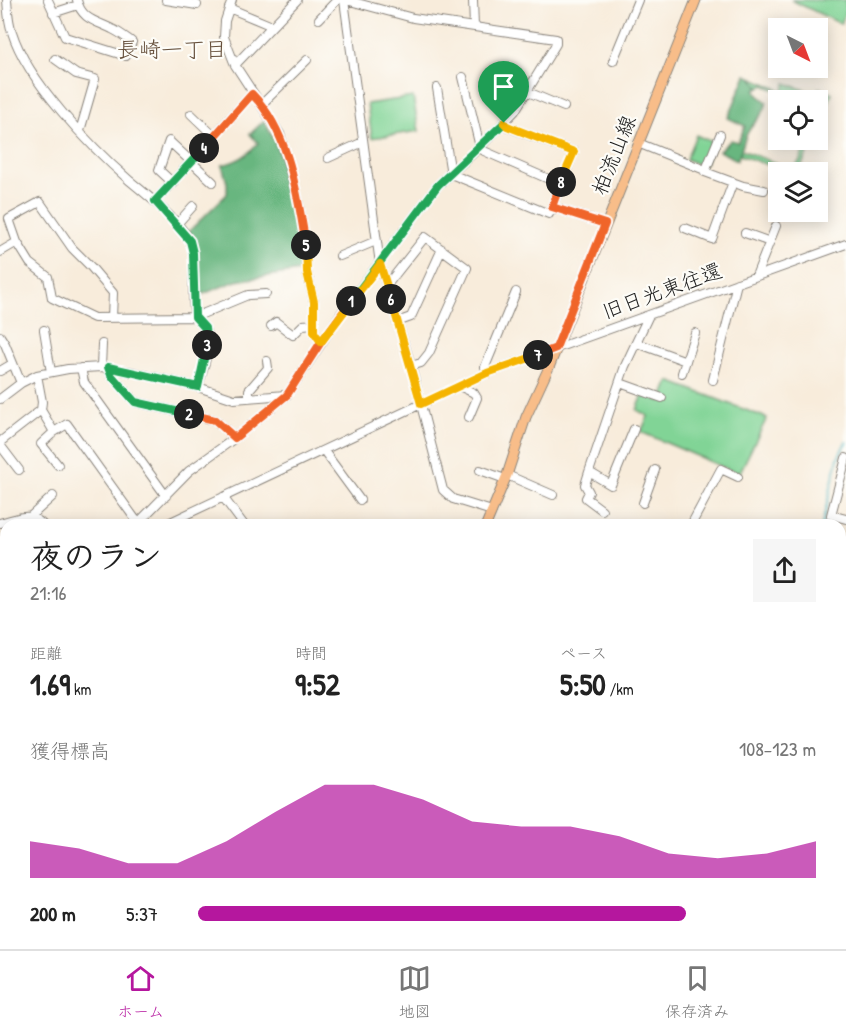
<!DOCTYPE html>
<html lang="ja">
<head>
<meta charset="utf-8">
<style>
	body { margin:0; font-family:"Patrick Hand","Klee One",sans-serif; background:#f6f6f6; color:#222; height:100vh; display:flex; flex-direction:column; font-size:22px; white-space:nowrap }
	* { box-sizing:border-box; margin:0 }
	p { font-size:20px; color:#767676 }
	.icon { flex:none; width:33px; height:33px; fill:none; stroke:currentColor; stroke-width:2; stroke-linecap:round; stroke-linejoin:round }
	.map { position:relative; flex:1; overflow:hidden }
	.drawer { position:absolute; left:0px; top:519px; width:846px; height:430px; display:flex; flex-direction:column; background:#fff; border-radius:18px 18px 0 0; box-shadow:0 3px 15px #0003 }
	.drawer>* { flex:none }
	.needle { width:39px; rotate:138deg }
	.fabs { position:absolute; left:768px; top:18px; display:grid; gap:12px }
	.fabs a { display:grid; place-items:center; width:60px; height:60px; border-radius:0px; background:#fff; box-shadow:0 3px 15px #0003; font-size:30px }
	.pin { position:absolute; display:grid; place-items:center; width:51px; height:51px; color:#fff; margin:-62px -26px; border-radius:50% 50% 50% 0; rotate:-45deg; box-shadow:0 0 6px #0007 }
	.pin .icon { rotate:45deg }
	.km { position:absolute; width:30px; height:30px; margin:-15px; border-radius:50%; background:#222; color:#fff; font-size:16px; line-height:30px; text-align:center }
	.round { display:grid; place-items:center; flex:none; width:63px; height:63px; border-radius:0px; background:#f6f6f6 }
	.head { display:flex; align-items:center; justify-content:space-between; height:102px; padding:0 30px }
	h1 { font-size:33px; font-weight:800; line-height:45px }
	.stats { display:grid; grid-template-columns:repeat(3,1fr); gap:9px; height:102px; padding:6px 30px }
	.stats div { display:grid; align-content:center }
	.stats b { font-size:30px; font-weight:800 }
	.stats small { font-size:16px; font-weight:400 }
	.stats p { font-size:16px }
	.chart { height:168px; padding:12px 30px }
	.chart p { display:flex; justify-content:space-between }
	.chart svg { width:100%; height:108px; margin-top:6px; fill:#b5179e; opacity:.7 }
	ul { padding:0 30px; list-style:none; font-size:20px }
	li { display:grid; grid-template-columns:96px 72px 1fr; align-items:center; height:45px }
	li i { height:15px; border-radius:8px; background:#b5179e }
	.tab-bar { display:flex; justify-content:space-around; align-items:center; height:84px; border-top:2px solid #e0e0e0; background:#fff; font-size:16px; color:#767676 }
	.tab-bar a { display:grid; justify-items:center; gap:3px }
	.tab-bar .on { color:#b5179e }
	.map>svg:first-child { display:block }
	.green { fill:#81d496; stroke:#4e7859; stroke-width:1.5 }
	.forest { fill:#68b67f; stroke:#42694e; stroke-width:1.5 }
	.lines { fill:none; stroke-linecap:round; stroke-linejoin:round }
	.stream { stroke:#44b2c0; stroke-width:2 }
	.minor-casing { stroke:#8a847c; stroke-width:10 }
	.major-casing { stroke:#8a847c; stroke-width:11 }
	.minor { stroke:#fff; stroke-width:8 }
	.major { stroke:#f8bd89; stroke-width:9 }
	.rail-casing { stroke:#1c1c1c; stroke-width:4.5 }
	.rail { stroke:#fdfcf7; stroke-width:2; stroke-dasharray:7; stroke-linecap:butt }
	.split-1-casing { stroke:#fff; stroke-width:12 }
	.split-2-casing { stroke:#fff; stroke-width:12 }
	.split-3-casing { stroke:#fff; stroke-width:12 }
	.split-4-casing { stroke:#fff; stroke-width:12 }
	.split-5-casing { stroke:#fff; stroke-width:12 }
	.split-6-casing { stroke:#fff; stroke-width:12 }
	.split-7-casing { stroke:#fff; stroke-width:12 }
	.split-8-casing { stroke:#fff; stroke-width:12 }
	.split-9-casing { stroke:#fff; stroke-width:12 }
	.split-1 { stroke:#22a559; stroke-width:8 }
	.split-2 { stroke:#f0652b; stroke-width:8 }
	.split-3 { stroke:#22a559; stroke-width:8 }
	.split-4 { stroke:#22a559; stroke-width:8 }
	.split-5 { stroke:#f0652b; stroke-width:8 }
	.split-6 { stroke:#f5b400; stroke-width:8 }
	.split-7 { stroke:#f5b400; stroke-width:8 }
	.split-8 { stroke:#f0652b; stroke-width:8 }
	.split-9 { stroke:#f5b400; stroke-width:8 }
	.labels { text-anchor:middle; stroke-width:4.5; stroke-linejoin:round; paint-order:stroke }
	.street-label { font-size:21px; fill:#1c1c1c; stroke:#fdfcf7 }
	.neighbourhood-label { font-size:22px; fill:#67513d; stroke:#fdfcf7 }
</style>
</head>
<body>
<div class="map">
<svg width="846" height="949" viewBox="0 0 846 949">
	<rect width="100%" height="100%" fill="#fdfcf7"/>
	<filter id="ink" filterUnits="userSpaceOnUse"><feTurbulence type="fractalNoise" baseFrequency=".0167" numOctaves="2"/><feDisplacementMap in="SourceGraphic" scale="12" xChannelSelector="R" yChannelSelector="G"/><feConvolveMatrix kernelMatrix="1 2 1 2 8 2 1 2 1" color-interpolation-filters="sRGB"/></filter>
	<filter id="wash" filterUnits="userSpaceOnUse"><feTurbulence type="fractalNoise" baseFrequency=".008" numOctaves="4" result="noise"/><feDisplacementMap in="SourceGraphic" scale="24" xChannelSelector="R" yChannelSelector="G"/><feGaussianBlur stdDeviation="1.35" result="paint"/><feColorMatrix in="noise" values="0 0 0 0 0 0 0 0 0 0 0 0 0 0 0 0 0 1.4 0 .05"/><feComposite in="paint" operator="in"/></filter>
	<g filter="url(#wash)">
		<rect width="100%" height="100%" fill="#f8ecdb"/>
		<path class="green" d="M791 0H846V10L841 24Z
			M751 77 783 91 786 83 816 94 819 88 832 93 818 129V100H800L764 85 760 88Z
			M413 97 419 131 372 138 367 104Z
			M696 135 714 143 705 164 702 166 686 159Z
			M805 140H813L799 172H787L740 155 741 150 792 169C802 163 803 150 805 140Z
			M669 381 767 418 739 474 641 432 648 416 637 410 643 395 661 401Z"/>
		<path class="forest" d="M746 75 751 77 760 88 755 90 758 95 767 102C765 115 754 121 748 132 743 141 742 151 737 160L719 151 731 140 738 142 745 126 728 118Z
			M264 121C290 164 297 221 300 271L236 281 198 296 195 241 188 232 227 194V183L222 165C238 161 247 156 258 143L250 134Z"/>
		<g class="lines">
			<path class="stream" d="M822 525 838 458 846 442"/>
		</g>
	</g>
	<g filter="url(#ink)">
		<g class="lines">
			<defs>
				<path id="minor" d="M7 0C8 11 8 21 12 32 27 81 91 147 130 181 146 194 183 224 190 242 199 264 189 292 195 315 196 320 203 324 205 329 213 346 202 371 198 387
					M48 0 65 37 126 56 132 42C125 37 119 32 112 29 96 21 81 19 77 0
					M166 0 197 5
					M232 0 225 21 224 37 235 65 280 134 299 204 306 248 307 272 314 302V332L321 342
					M344 0 380 264 411 366 443 490 453 499 492 511
					M473 0 474 27
					M229 8 272 26
					M53 13 78 5
					M319 19 337 0
					M55 59 76 74 95 79 80 131
					M613 61 638 0
					M235 65 297 0
					M500 69 513 109 515 111
					M463 77 480 147 484 151 560 184
					M437 88 451 174 549 214 574 152 506 126 504 123
					M528 92 564 107
					M262 104 307 60
					M191 114 215 137
					M720 135 705 172 743 186 764 190
					M638 143 705 170
					M328 158 363 142
					M173 183 159 170 169 141 213 182
					M155 201 252 94
					M552 207 605 224
					M177 224 193 206
					M685 228 712 239 733 182
					M745 233 770 242
					M17 242 9 219 40 202 72 248 91 267 113 293 112 318
					M0 252 17 242 30 263 48 277 52 298 94 318 195 317 248 295 266 294
					M340 256 376 241
					M756 276 776 226
					M387 285 425 237 467 268 429 353 421 363 411 366
					M397 322 411 317 442 249
					M271 326 276 322 293 335 303 325 313 324
					M44 330 51 372
					M0 336 5 344 21 383
					M637 343 686 361
					M101 367 102 344
					M108 367 111 375 135 402 215 420 235 438
					M81 368 84 382 166 496
					M0 371 12 364
					M487 373 485 367 516 292
					M682 373 695 333
					M713 380 737 283
					M620 383 662 398
					M459 386 474 393 477 398 469 417
					M249 398V390L268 368 267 361
					M0 399 21 383 37 375 68 369 101 367 133 372 198 387 234 399 286 395
					M41 410 54 432 41 444 58 465
					M634 429 611 485 589 472 625 366 649 315
					M54 432 67 424 138 523
					M0 442 41 410 42 402 37 375
					M0 445 19 470
					M324 451 360 500
					M846 458 831 515 846 519
					M480 470 505 479
					M589 472 585 485 589 492 586 498 602 510
					M507 475 553 495
					M223 497 244 525
					M643 503 655 470
					M31 516 53 496
					M0 523C18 519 29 510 43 525
					M136 525 189 471 235 438 287 395 342 312 438 185 480 147 515 111 556 44V39L413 18 346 0
					M164 525 487 373 846 244
					M691 525 721 469 738 477
					M840 584 846 583
					M840 596 842 602 840 603
					M0 610 6 606
					M846 673 844 677 846 684
					M0 681 6 677
					M0 711 6 723
					M840 771 846 774
					M840 810H846
					M840 850 846 861
					M0 872 6 870
					M840 904 846 901
					M147 944 148 949
					M315 944V949
					M414 944 418 949
					M519 944 524 949
					M671 944 673 949
					M717 944 720 949
					M769 944 771 949
					M480 949 487 944
					M590 949 594 944"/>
				<path id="major" d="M486 525 507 475 526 417 550 365 696 0
					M0 937 4 949
					M80 949 105 944"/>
			</defs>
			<use href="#minor" class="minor-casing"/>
			<use href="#major" class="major-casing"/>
			<use href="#minor" class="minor"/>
			<use href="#major" class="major"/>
			<defs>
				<path id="rail" d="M840 618 846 616
					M0 843 6 841"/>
			</defs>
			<use href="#rail" class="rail-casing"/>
			<use href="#rail" class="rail"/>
		</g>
	</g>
	<g class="lines" filter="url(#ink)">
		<defs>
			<path id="split-1" d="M351 301 438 185 504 123"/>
			<path id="split-2" d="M189 414 215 420 235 438 287 395 321 342 351 301"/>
			<path id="split-3" d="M189 414 135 402 111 375 108 367 198 387 207 345"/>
			<path id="split-4" d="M204 148 155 201 190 241 193 253 195 317 205 328 207 345"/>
			<path id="split-5" d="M204 148 252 94C290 133 297 194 306 245"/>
			<path id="split-6" d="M306 245 307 272 314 302V332L321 342 380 264 391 299"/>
			<path id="split-7" d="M391 299 421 404 487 373 538 355"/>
			<path id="split-8" d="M538 355 556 348 605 224 552 207 561 182"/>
			<path id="split-9" d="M504 123 507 126 574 152 561 182"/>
		</defs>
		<use href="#split-1" class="split-1-casing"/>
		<use href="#split-2" class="split-2-casing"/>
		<use href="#split-3" class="split-3-casing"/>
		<use href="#split-4" class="split-4-casing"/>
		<use href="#split-5" class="split-5-casing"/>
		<use href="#split-6" class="split-6-casing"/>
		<use href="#split-7" class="split-7-casing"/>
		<use href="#split-8" class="split-8-casing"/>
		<use href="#split-9" class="split-9-casing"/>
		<use href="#split-1" class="split-1"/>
		<use href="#split-2" class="split-2"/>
		<use href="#split-3" class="split-3"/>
		<use href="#split-4" class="split-4"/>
		<use href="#split-5" class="split-5"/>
		<use href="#split-6" class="split-6"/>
		<use href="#split-7" class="split-7"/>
		<use href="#split-8" class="split-8"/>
		<use href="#split-9" class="split-9"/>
	</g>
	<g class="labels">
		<g class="street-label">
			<text transform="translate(614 155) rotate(-68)" y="7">柏流山線</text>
			<text transform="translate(662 291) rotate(-20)" y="7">旧日光東往還</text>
		</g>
		<g class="neighbourhood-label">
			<text x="172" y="57">長崎一丁目</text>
		</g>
	</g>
</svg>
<div class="fabs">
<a><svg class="needle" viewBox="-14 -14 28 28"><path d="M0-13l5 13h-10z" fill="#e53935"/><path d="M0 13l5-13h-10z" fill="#767676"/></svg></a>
<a><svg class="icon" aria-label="locate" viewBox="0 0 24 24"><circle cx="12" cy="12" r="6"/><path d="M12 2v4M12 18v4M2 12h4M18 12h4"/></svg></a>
<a><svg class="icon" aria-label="layers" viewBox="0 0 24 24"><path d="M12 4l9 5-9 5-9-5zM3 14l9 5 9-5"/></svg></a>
</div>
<div class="pin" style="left:504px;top:123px;background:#1e9e55"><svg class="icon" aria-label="arrive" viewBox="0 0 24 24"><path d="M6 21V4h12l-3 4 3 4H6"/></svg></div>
<b class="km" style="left:351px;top:301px">1</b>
<b class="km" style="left:189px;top:414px">2</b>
<b class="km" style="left:207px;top:345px">3</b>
<b class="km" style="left:204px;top:148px">4</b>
<b class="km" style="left:306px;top:245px">5</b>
<b class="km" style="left:391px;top:299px">6</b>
<b class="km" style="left:538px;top:355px">7</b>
<b class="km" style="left:561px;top:182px">8</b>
<section class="drawer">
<div class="head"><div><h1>夜のラン</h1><p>21:16</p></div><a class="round"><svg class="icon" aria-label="share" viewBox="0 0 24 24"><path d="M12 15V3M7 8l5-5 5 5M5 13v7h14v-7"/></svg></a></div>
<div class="stats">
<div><p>距離</p><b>1.69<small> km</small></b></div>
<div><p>時間</p><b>9:52</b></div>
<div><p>ペース</p><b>5:50<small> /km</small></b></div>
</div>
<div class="chart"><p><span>獲得標高</span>108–123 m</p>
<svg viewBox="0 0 160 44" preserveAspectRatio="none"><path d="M0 44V29L10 32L20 38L30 38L40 29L50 17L60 6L70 6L80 12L90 21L100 23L110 23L120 27L130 34L140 36L150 34L160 29V44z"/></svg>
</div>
<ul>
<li><b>200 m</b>5:37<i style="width:79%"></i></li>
</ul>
</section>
</div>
<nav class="tab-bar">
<a class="on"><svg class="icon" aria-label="home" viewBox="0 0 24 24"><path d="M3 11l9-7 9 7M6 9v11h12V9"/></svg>ホーム</a>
<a><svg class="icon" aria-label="map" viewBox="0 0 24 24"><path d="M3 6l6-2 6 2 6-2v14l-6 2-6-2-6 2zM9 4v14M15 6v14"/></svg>地図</a>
<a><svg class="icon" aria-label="saved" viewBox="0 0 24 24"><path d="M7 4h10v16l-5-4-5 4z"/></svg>保存済み</a>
</nav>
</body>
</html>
